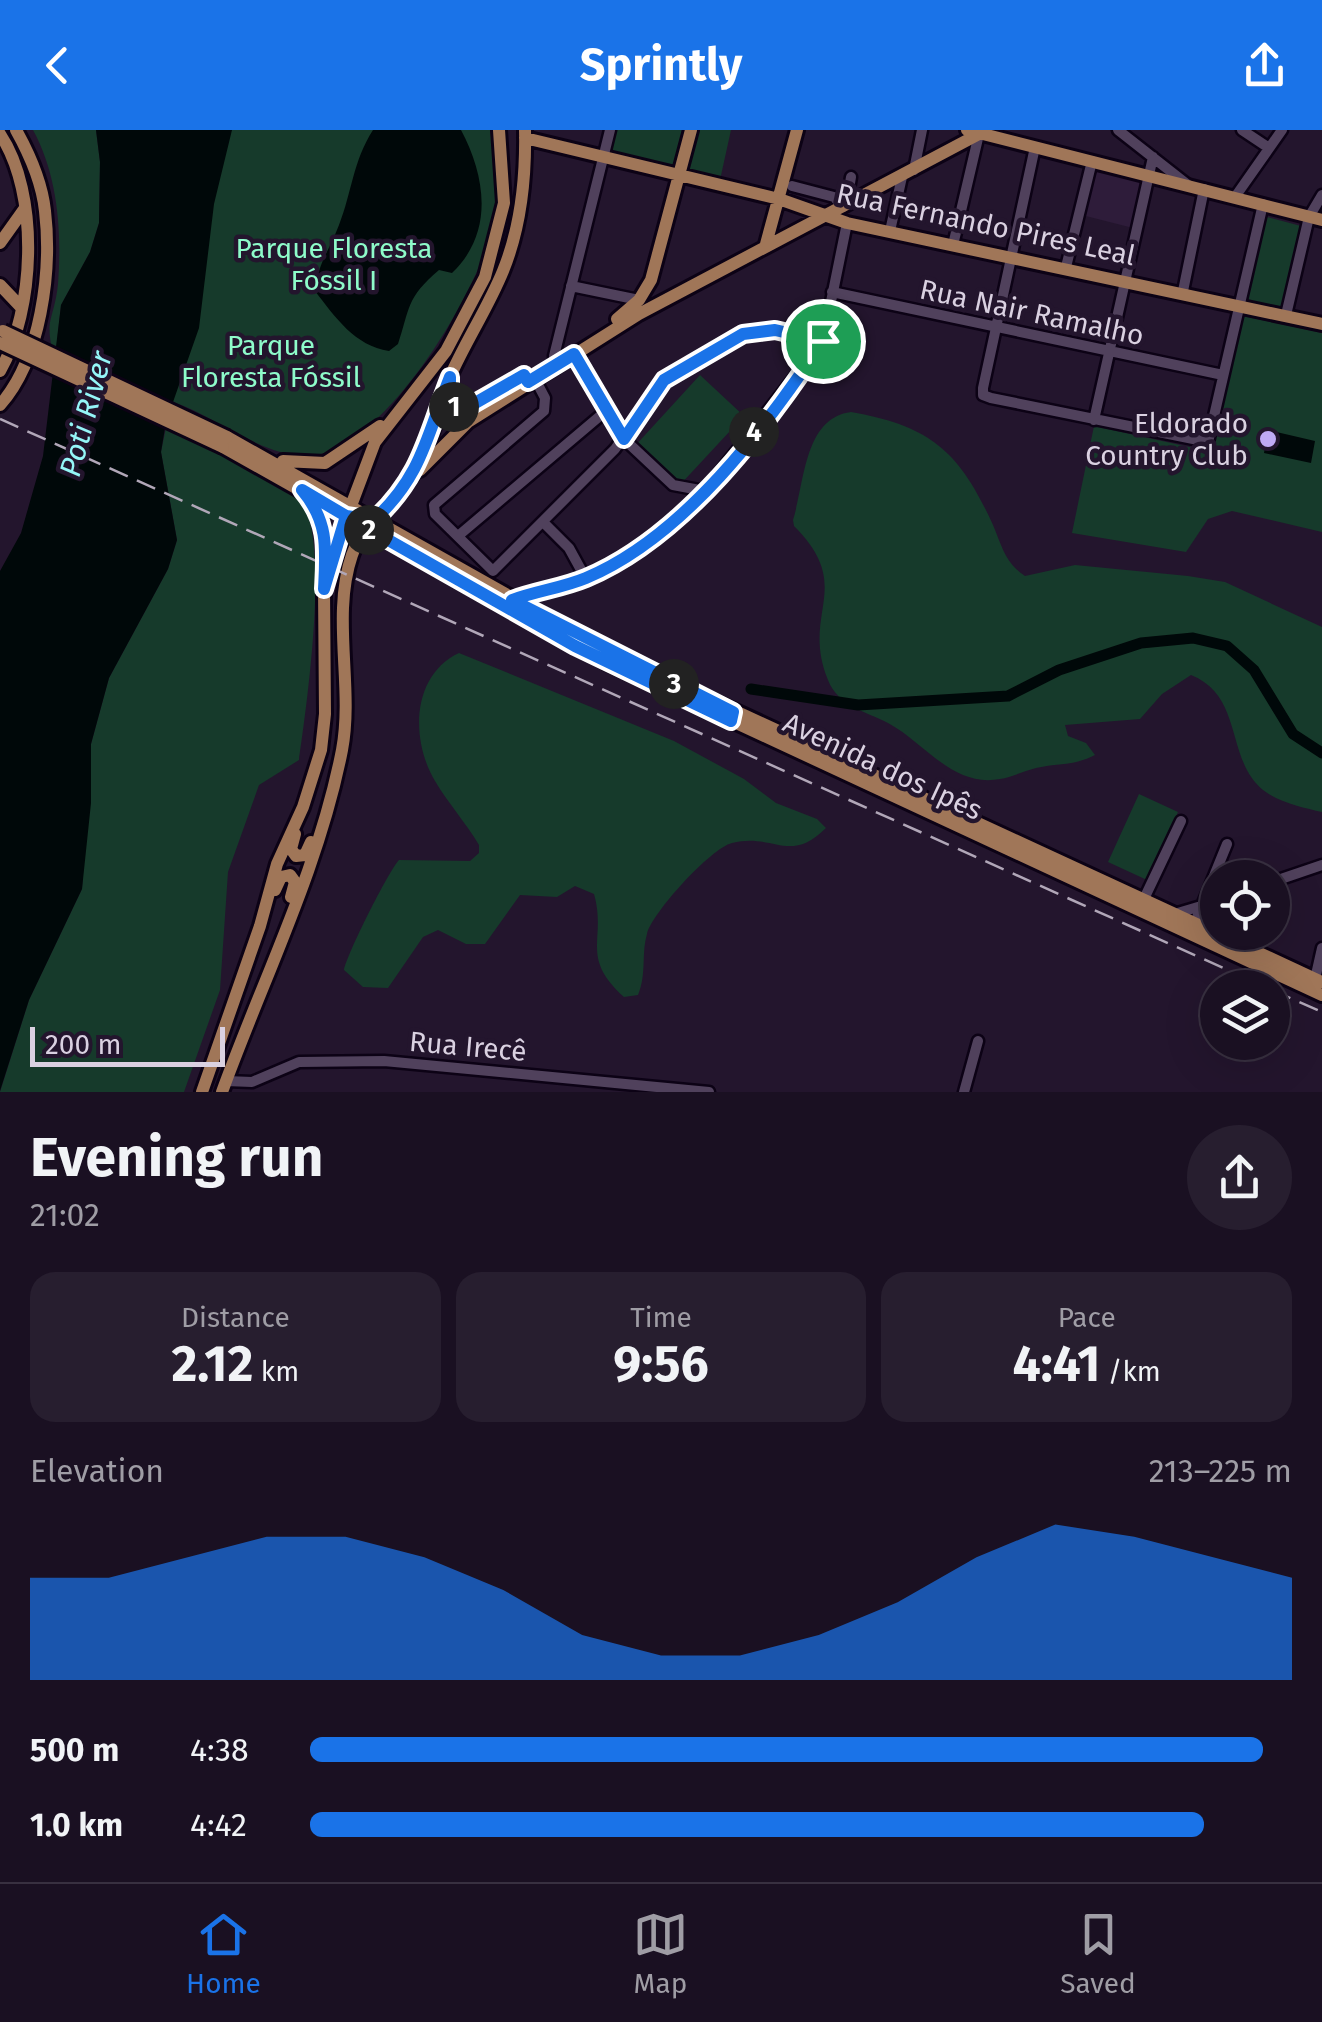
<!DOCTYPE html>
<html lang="en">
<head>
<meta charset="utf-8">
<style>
	body { margin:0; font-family:"Fira Sans",sans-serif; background:#271e2f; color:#f1f3f6; height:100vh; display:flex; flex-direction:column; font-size:38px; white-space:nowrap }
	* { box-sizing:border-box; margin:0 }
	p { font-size:32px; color:#9f9da5 }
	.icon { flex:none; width:55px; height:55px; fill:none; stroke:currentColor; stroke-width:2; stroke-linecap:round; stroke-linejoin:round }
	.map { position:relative; height:962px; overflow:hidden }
	.sheet { display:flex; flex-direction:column; background:#1a1022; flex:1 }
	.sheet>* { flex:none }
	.tools { position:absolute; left:1200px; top:730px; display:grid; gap:20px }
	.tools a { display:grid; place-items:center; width:90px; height:90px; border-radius:50%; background:#1a1022; box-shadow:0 10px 40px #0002,0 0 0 2px #383040; font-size:50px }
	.scale { position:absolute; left:30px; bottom:25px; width:195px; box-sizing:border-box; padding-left:10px; border:5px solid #dad1e1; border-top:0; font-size:28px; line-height:35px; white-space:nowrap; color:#dad1e1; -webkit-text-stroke:8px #23152d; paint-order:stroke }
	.pin { position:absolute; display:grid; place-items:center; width:85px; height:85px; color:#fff; margin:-42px; border:5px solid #fff; border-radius:50%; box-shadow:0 2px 10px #0007 }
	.km { position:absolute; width:50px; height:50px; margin:-25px; border-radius:50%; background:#222; color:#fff; font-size:28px; line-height:50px; text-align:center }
	.round { display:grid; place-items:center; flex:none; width:105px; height:105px; border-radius:52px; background:#271e2f }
	.head { display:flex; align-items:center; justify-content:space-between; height:170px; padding:0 30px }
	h1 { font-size:55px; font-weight:700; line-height:75px }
	.metrics { display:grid; grid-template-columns:repeat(3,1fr); gap:15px; height:170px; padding:10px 30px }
	.metrics div { display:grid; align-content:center; border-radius:25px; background:#271e2f; text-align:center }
	.metrics b { font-size:50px; font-weight:700 }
	.metrics small { font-size:28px; font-weight:400 }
	.metrics p { font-size:28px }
	.chart { height:280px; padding:20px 30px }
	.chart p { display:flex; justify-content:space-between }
	.chart svg { width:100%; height:180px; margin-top:10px; fill:#1a73e8; opacity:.7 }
	ul { padding:0 30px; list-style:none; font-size:32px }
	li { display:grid; grid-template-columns:160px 120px 1fr; align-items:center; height:75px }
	li i { height:25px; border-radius:12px; background:#1a73e8 }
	header { display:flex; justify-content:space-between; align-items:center; height:130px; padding:0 30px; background:#1a73e8; color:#fff; font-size:45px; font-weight:700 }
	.tab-bar { display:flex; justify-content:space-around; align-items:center; height:140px; border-top:2px solid #383040; background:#1a1022; font-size:28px; color:#9f9da5 }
	.tab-bar a { display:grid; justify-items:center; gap:5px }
	.tab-bar .current { color:#1a73e8 }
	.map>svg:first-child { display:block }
	.built { fill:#2e1c3a }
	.green { fill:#163a2b }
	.water { fill:#000809 }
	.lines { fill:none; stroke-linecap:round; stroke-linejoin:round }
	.river { stroke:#000809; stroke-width:11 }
	.minor-casing { stroke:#0c0215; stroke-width:15 }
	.major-casing { stroke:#0c0215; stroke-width:18 }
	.minor { stroke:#50415c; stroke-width:10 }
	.major { stroke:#a07658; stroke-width:12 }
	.rail { stroke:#b1a7b8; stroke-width:2.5; stroke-dasharray:20 10; stroke-linecap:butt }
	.major-bridge-casing { stroke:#0c0215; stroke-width:18; stroke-linecap:butt }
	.major-bridge { stroke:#a07658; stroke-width:12 }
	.route-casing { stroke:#fff; stroke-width:20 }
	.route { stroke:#1a73e8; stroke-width:12 }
	.poi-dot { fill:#bfa9f4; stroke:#23152d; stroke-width:4 }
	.labels { text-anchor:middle; stroke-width:9; stroke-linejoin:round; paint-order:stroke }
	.street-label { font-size:28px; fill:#dad1e1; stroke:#23152d }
	.park-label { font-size:28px; fill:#8efbca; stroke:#23152d }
	.poi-label { font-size:28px; fill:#dad1e1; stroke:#23152d; text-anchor:end }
	.water-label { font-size:30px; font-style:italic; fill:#95f6f8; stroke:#23152d }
</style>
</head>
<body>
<header><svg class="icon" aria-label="back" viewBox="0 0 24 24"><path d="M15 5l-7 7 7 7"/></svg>Sprintly<svg class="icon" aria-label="share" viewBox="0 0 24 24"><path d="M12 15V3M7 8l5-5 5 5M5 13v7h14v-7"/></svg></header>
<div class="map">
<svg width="1322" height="962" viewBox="0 0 1322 962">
	<rect width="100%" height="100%" fill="#23152d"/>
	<path class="built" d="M1093 37 1143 50 1133 98 1082 85Z"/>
	<path class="green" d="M33 0H96L100 32 99 93 90 122 61 175 55 230C43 188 54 192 58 154 62 102 58 46 33 0Z
		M227 0H490C497 34 499 72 490 106 473 170 380 325 307 326 260 326 216 286 173 272L168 298C210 318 270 337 301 373 331 407 306 581 299 630L259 655 228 742 220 860 184 962H0L29 870 82 759 91 614 109 548 168 439 177 410 161 322Z
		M616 0H682L673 39 610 23Z
		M696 0H731L720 50 686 42Z
		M1263 86 1301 96 1283 179 1242 171Z
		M1243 186 1322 203V402L1232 381 1208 389 1186 422 1072 403 1094 296 1212 322Z
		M700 245 744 286 678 357 634 317Z
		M851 282C931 296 960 322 993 395 1002 416 1005 433 1025 446L1075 435 1188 446 1225 452 1322 497V682C1304 678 1278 672 1263 660 1225 629 1244 566 1191 545L1162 564 1140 589 1065 595 1068 606 1086 613 1095 625C1074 636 1058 633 1036 638 1024 641 1012 647 1000 649 953 658 924 612 888 593 865 581 838 576 828 550 800 482 856 458 794 396L793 390C805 352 804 288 851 282Z
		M459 523 674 611 744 649 776 673 817 689 826 698C789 735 773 702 732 713 711 718 652 783 647 804 641 825 647 843 638 865L624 867C579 826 607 810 594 764L575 756 557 767 520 765 485 814H466L438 800 423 807 388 858 363 857 344 840C347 824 388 742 399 730L470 731 479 723V715C466 693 448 673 435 651 410 609 412 545 459 523Z
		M1139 664 1178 682 1147 750 1108 732Z"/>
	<path class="water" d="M96 0H232L214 74 199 198 166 292 161 322 177 410 168 439 109 548 91 614V673L82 759 29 870 0 961V441L21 403 43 326 61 175 90 122 99 93 100 32Z
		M373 0H461C486 47 494 103 452 143L439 140C406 168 410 178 398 214L389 221C355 216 335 187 315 161 317 135 330 119 339 95 352 62 353 31 373 0Z
		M1268 300 1315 311 1311 333 1264 323Z"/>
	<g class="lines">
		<path class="river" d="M751 559 858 575 1008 566 1059 540 1141 513 1193 508 1227 516 1254 540 1293 604 1322 623"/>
		<defs>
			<path id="minor" d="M1118 0 1188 55
				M1242 0 1269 18
				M1035 17 983 258V265L991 268 1208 312 1263 74
				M914 40 922 0
				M792 56 834 67 843 77
				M1235 67 1282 0
				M837 70 848 65 851 47
				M890 101 902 47
				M953 115 979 4
				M1066 137 1092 31
				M571 156 639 170
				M1183 161 1204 59
				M832 162 1223 245
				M1286 185 1309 87 1322 65
				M574 224 624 309 673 355 705 361
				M554 226 610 0
				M534 247 545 268 544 281 434 375 435 384 493 441 615 319 658 257 683 236 753 200H775L823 211
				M1094 290 1153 27
				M543 392 569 418 586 449
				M458 406 607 280
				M512 470 606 439 650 411 705 361 823 211 847 93
				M1272 752 1322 735
				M1143 771 1181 691
				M1171 785 1218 771
				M1192 800 1227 714
				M1315 849 1322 818
				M226 951 252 952 299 932 384 931 709 962
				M964 962 978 911"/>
			<path id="major" d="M967 0 1322 90
				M0 4C40 64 35 180 0 241
				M525 8 779 69 847 93 1322 194
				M0 113 25 78
				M766 114 797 0
				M0 155 20 176
				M617 189 639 170 651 150 691 0
				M0 275C41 229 52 141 45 81 42 52 30 25 16 0
				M435 292 458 286 514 250
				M227 307 614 525 1322 852
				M223 317 605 532 1322 865
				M283 331 325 333 380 296
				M420 340 468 292 639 184 979 4
				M307 365 322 390 325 430
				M295 704 291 719 296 726 305 725 311 712
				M275 760 281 747 290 745 295 752 291 767
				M202 962 260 796 277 734 303 677 321 620 325 584 324 459 331 429 375 312 446 221 485 147 504 73 499 0
				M222 962C263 849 319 738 342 620 354 557 331 486 352 425 364 391 397 371 415 341 433 313 437 279 449 249 465 212 488 178 503 141 521 97 526 47 525 0"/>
		</defs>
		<use href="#minor" class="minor-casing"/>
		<use href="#major" class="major-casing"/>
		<use href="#minor" class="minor"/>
		<use href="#major" class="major"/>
		<path class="rail" d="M0 289 1268 858
			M1272 860 1322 882"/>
		<defs>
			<path id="major-bridge" d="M3 201 227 307
				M0 213 223 317"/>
		</defs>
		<use href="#major-bridge" class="major-bridge-casing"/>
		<use href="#major-bridge" class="major-bridge"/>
	</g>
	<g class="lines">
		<defs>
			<path id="route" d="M823 211 775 200 743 204 664 250 624 309 574 224 528 252 524 245 463 280 450 273V247C427 305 422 346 374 390L346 386 302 360C329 392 326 419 324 459L346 386 575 516 731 591 733 582 512 470C536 461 562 458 586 448 684 407 766 297 823 211"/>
		</defs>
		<use href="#route" class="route-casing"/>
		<use href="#route" class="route"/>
	</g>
	<circle class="poi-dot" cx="1268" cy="309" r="10"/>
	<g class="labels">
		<g class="street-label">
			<text transform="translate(986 94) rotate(12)" y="10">Rua Fernando Pires Leal</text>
			<text transform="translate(1032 182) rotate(12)" y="10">Rua Nair Ramalho</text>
			<text transform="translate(883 636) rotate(25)" y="10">Avenida dos Ipês</text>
			<text transform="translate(468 916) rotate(5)" y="10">Rua Irecê</text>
		</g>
		<g class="park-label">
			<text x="334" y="128">Parque Floresta<tspan x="334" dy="32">Fóssil I</tspan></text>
			<text x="271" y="225">Parque<tspan x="271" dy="32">Floresta Fóssil</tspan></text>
		</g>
		<g class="poi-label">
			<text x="1248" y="303">Eldorado<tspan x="1248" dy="32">Country Club</tspan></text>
		</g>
		<g class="water-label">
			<text transform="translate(86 284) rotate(-75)" y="10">Poti River</text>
		</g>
	</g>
</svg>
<div class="tools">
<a><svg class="icon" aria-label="locate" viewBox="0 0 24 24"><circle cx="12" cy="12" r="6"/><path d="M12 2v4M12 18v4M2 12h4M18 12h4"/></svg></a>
<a><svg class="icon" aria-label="layers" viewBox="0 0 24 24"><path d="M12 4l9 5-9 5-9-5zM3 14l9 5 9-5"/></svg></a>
</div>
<div class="scale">200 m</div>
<div class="pin" style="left:823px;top:211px;background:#1e9e55"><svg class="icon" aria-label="arrive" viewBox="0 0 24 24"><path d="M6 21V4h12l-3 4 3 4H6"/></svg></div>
<b class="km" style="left:454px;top:277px">1</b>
<b class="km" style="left:369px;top:400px">2</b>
<b class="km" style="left:674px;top:554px">3</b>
<b class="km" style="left:754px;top:302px">4</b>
</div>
<section class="sheet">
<div class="head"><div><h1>Evening run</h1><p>21:02</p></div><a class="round"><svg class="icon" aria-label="share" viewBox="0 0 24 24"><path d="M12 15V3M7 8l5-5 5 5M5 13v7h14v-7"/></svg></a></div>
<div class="metrics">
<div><p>Distance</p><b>2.12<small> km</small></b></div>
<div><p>Time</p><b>9:56</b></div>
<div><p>Pace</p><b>4:41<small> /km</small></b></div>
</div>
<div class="chart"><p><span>Elevation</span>213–225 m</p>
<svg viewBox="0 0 160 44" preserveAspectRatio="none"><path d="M0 44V19L10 19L20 14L30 9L40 9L50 14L60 22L70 33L80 38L90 38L100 33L110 25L120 14L130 6L140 9L150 14L160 19V44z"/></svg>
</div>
<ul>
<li><b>500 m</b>4:38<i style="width:97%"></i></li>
<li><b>1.0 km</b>4:42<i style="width:91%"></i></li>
</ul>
</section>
<nav class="tab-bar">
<a class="current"><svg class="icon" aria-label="home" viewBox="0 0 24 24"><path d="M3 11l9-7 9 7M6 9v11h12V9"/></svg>Home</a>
<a><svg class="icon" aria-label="map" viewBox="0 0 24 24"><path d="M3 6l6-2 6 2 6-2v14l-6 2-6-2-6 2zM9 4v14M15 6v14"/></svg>Map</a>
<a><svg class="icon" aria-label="saved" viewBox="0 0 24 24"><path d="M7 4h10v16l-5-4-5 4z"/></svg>Saved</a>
</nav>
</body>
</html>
